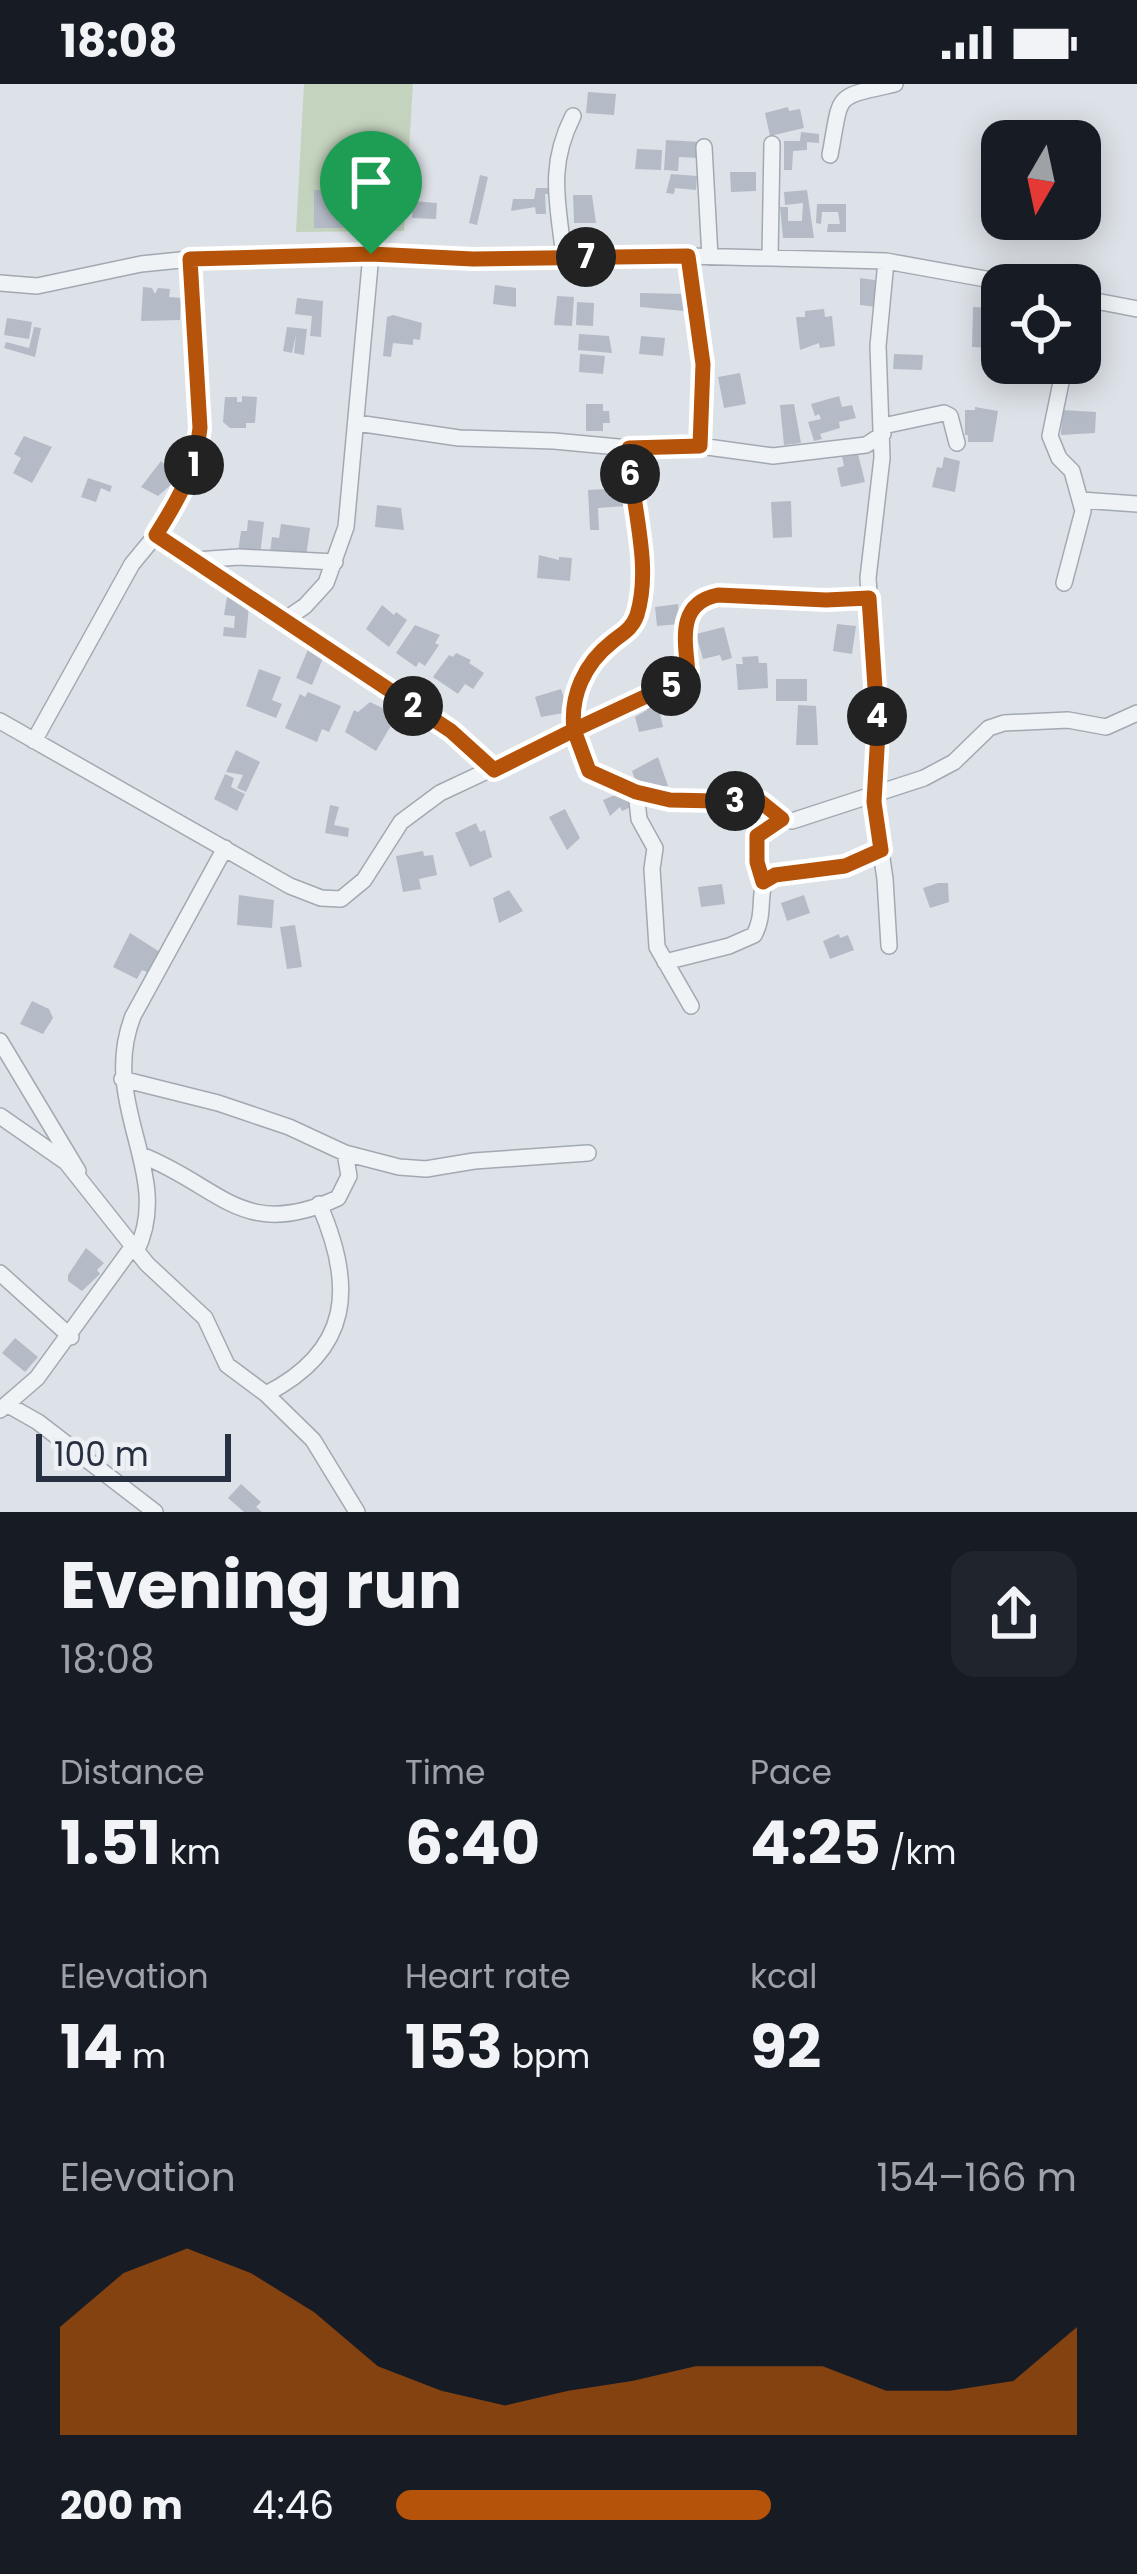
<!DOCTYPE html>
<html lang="en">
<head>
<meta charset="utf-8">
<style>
	body { margin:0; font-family:Poppins,sans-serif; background:#20242c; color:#f1f3f6; height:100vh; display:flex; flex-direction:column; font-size:45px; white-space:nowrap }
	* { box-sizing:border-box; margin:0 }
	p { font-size:39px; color:#9ea1a6 }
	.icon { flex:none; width:66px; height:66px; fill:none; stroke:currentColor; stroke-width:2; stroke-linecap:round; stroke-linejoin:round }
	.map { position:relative; height:1428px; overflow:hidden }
	.drawer { display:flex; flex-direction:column; background:#171b24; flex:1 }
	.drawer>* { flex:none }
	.needle { width:78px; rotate:189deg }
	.buttons { position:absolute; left:981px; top:36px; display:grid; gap:24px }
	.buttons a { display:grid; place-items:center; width:120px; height:120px; border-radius:24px; background:#171b24; box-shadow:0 6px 30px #0003; font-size:60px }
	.scale { position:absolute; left:36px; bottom:30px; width:195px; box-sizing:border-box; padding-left:12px; border:6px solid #263040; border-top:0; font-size:33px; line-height:42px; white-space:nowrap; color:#263040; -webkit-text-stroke:9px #edf1f6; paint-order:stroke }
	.pin { position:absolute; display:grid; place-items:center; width:102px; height:102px; color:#fff; margin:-123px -51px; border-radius:50% 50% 50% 0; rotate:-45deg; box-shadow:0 0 12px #0007 }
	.pin .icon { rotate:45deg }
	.km { position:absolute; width:60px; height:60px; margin:-30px; border-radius:50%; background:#222; color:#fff; font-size:33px; line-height:60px; text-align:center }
	.round { display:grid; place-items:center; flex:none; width:126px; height:126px; border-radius:24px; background:#20242c }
	.headline { display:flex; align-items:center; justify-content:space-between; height:204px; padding:0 60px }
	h1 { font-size:66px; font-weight:700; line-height:90px }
	.figures { display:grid; grid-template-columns:repeat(3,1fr); gap:18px; height:204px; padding:12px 60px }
	.figures div { display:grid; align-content:center }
	.figures b { font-size:60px; font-weight:700 }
	.figures small { font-size:33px; font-weight:400 }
	.figures p { font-size:33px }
	.chart { height:336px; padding:24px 60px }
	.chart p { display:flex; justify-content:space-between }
	.chart svg { width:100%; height:216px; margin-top:12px; fill:#b45309; opacity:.7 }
	ul { padding:0 60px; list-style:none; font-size:39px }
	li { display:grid; grid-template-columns:192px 144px 1fr; align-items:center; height:90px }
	li i { height:30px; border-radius:15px; background:#b45309 }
	.status { display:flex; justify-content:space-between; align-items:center; height:84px; padding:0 60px; background:#171b24; direction:ltr }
	.status svg { height:33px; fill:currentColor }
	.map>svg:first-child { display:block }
	.green { fill:#c4d3be }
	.building { fill:#b4bbc6 }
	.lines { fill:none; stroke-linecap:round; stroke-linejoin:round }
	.minor-casing { stroke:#a2a9b2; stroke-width:18 }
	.minor { stroke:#f0f3f6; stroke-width:15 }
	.route-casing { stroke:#fff; stroke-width:24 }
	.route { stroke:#b45309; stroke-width:15 }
</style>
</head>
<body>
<div class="status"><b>18:08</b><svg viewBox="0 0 49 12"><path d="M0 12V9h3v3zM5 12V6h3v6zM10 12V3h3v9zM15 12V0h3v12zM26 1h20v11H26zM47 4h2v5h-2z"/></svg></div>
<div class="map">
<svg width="1137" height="1428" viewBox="0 0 1137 1428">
	<rect width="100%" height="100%" fill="#dde2e8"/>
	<path class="green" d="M304 0H413L404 147 296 148Z"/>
	<path class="building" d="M588 8 616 10 614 31 586 29Z
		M788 23 789 27 800 25 804 44 770 52 765 29Z
		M801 48 819 50V59L807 58V66L793 67 792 86H784V57H800Z
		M666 56 700 58 699 74 679 73 678 87 664 86Z
		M637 65 662 66 661 86 635 85Z
		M730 88H756V107L731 108Z
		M671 90 697 92 696 106 675 104 674 110 666 109Z
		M480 91 488 93 477 141 469 139Z
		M368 98V104H362V144H314V106H352V99Z
		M536 104H548V110H545L546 130H536L535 123 511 127 513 115H534Z
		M807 106 814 154H783L780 123H788V137H802L803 119 785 121 784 108Z
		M573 111H592L596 139H574Z
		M413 117 437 119 436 135 412 134Z
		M817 120H846V148H827L828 140H840L838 128H822L821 140 816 139Z
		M860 194 882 197 878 223 860 221Z
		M495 201 516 204V223L493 220Z
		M143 203 152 204 155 210 158 204 170 205 169 213 181 214 180 236 141 237Z
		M640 209 685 210 684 227 640 223Z
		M557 212 574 213 572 242 554 241Z
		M297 214 323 217 321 253 310 252 312 232 295 230Z
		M577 218 594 219 593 242 576 241Z
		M973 223 1000 224 999 239H994L993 264 972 263Z
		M824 225 825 233 832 232 835 262 820 264 819 259 800 266 796 233H805V227Z
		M393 231 422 239 420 256 413 255V261L393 259 391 273 383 272 387 233Z
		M7 234 32 238 29 255 4 251Z
		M34 243 41 244 35 273 4 264 6 258 29 264Z
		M287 243 307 245 304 271 294 269 296 251 292 269 283 267Z
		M579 250 609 252 612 269 578 266Z
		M641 252 665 254 663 272 639 270Z
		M580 270 605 272 603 290 579 288Z
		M894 270 923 271 922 286 893 285Z
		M740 289 746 320 724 324 718 293Z
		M242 312 257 313 255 339H246V344H230L223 338 225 313H237V318H242Z
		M839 312 842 323 852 321 856 334 839 338 840 344 820 350 822 355 814 357 808 338 821 335 819 330 815 332 811 320Z
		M586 320H603V327H609L610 339H603V347H586Z
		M794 320 801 359 784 361 780 321Z
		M975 323 998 327 993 358H968V351H965V326H975Z
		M1062 326 1096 328 1095 349 1061 351Z
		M24 352 52 363 32 399 13 389 21 374 14 370Z
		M858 370 865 398 841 403 837 384 844 382 842 373Z
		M944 373 960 377 955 408 932 403 937 383 942 384Z
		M161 377 179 394 158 412 141 403Z
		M88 394 112 402 110 408 101 404 96 418 81 413Z
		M626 404 627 422 598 424 599 446H590L588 406Z
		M791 417 792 453 773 454 771 418Z
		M377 421 401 424 404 446 375 443Z
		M248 436 264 438 260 471 238 468 241 447H247Z
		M281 440 310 444 306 473 289 471 286 466 285 470 270 468 272 453 279 454Z
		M539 471 559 476V473L572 474 570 497 537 494Z
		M235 510 250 512 246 554 223 552 224 543 234 544 235 532 224 531 227 513 235 514Z
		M678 520 680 540 657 542 655 523Z
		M382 521 394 531 396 528 407 536 389 563 366 545Z
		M837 540 856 542 852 570 833 567Z
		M415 541 440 551 435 559 439 561 425 582 419 578 416 583 396 569Z
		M724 543 732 574 722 577 720 571 703 575 696 550Z
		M309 563 325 569 312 601 296 594Z
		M456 569 471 576 469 579 484 589 473 605 465 600 458 610 433 593 449 571 453 573Z
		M758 572 759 579H767L768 604 738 606 736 580H743L742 573Z
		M259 585 281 593 272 616 282 620 276 634 246 622Z
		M776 595H807V617H776Z
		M561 605 569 628 541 633 535 613Z
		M308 608 341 622 329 648 322 645 317 658 285 644 300 610 305 613Z
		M657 617 663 643 639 648 635 633 647 626 645 620Z
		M370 618 393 629 391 633 395 635 376 667 345 648 354 626 358 628Z
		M798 621 816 622 818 661H796Z
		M236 666 260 678 246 708 237 704 243 691 226 688Z
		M658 673 668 702 639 706 632 687Z
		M225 690 234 694 231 703 245 710 237 727 214 715Z
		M627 706 631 723 622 727 620 723 610 732 603 716Z
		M330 721 339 723 334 741 349 744 348 753 325 749Z
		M565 725 580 754 567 766 549 733Z
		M476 739 480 748 485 746 492 773 470 783 455 749Z
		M423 767 424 772 433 771 437 791 419 795 421 805 403 808 396 772Z
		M938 799H948L949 818 930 824 923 804Z
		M722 800 725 820 701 823 698 803Z
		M509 806 523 827 499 839 493 814Z
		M239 811 274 816 272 844 237 841Z
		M804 811 810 829 787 837 781 819Z
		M295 841 302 883 287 885 280 843Z
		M130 849 160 868 149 889 142 886 137 895 113 883Z
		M839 850 840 854 848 851 854 866 830 875 823 857Z
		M32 917 49 925 53 934 43 950 20 940Z
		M86 1164 104 1179 97 1186 100 1190 82 1207 68 1197V1191Z
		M15 1254 38 1273 25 1288 2 1269Z
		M241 1400 261 1418 256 1423 262 1428H244L228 1414Z"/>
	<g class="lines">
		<defs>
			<path id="minor" d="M704 63 710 173
				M830 71C842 8 832 14 895 0
				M688 172 703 280 700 362
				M564 173C558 119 547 83 573 32
				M770 173 772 60
				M886 177 878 262 882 374 868 494 878 648 874 719 885 795 889 862
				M0 199 37 202 141 180 190 175 371 170 473 175 688 172 886 177 1019 201
				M1080 214 1137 225
				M357 339 459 354 554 357 629 364 700 362 773 372 866 361 883 350
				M883 342 944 329 950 332 957 359
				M629 364C630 418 647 470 638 523 635 543 625 547 611 559 584 582 567 614 574 649 577 664 583 681 594 690L670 716 761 718 781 735 792 737 924 694 954 678 989 644 1004 639 1068 636 1106 643 1137 629
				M1081 416 1137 420
				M156 451 451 647 493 686
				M195 476 239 473 335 478
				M1064 499 1083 427 1072 387 1059 374 1050 352 1065 279
				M286 535 305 522 326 499 346 443 371 170
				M0 637 290 802 321 814 341 815 364 796 401 738 440 709 685 594C695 563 666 521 718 511L869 514
				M34 657 132 480 156 451 194 384 200 344 190 175
				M636 708 639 735 655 764 652 785 657 863 691 922
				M763 798 757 778V752L781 735
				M665 878 729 862 754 851C766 830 757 809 767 793L845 782 881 766
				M0 957 78 1087
				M122 995 218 1019 289 1043 345 1069 399 1083 426 1085 474 1077 588 1069
				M0 1032 66 1078 147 1180 205 1234 227 1281 266 1310 313 1356 357 1428
				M141 1071C221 1102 242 1158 338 1114L349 1092 345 1069
				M136 1168C175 1089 98 1022 133 932L225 764
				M0 1189 71 1253
				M266 1310C352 1266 355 1202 319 1120
				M8 1321 38 1338 155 1428
				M0 1326 37 1294 133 1162"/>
		</defs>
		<use href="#minor" class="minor-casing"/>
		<use href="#minor" class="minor"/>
	</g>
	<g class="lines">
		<defs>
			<path id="route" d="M371 170 190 175 200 344C196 385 178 416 156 451L451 647 494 686 574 646 589 687 636 708 670 716 761 718 782 735 757 752V778L763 798 775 791 845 782 881 766 874 718 878 648 869 514 826 516 718 511C677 519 685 556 688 588L685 594 574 646C570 612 584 580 612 558 623 549 632 545 637 531 653 479 630 418 629 364L700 362 703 280 688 172 473 175 371 170"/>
		</defs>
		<use href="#route" class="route-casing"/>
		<use href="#route" class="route"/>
	</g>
</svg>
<div class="buttons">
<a><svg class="needle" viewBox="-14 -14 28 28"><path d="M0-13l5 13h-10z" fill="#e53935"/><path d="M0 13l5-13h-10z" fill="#9ea1a6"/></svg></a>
<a><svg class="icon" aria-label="locate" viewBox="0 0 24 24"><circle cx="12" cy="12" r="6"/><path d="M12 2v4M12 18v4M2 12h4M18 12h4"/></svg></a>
</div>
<div class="scale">100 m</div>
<div class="pin" style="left:371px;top:170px;background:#1e9e55"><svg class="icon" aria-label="arrive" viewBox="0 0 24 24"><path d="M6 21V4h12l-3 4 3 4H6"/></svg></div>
<b class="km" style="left:194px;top:381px">1</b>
<b class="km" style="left:413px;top:622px">2</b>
<b class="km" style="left:735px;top:717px">3</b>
<b class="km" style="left:877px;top:632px">4</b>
<b class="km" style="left:671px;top:602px">5</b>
<b class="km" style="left:630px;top:390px">6</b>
<b class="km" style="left:586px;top:173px">7</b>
</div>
<section class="drawer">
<div class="headline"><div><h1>Evening run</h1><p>18:08</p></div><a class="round"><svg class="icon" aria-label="share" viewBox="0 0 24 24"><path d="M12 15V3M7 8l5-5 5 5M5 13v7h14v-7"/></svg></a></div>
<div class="figures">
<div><p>Distance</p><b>1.51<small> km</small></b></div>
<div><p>Time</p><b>6:40</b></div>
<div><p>Pace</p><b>4:25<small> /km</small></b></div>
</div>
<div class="figures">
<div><p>Elevation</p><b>14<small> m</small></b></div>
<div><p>Heart rate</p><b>153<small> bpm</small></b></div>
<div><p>kcal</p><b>92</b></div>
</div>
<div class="chart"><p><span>Elevation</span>154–166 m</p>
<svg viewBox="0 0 160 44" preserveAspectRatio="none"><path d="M0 44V22L10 11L20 6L30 11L40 19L50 30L60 35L70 38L80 35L90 33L100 30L110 30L120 30L130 35L140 35L150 33L160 22V44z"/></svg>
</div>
<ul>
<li><b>200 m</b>4:46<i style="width:55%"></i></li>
</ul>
</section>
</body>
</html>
